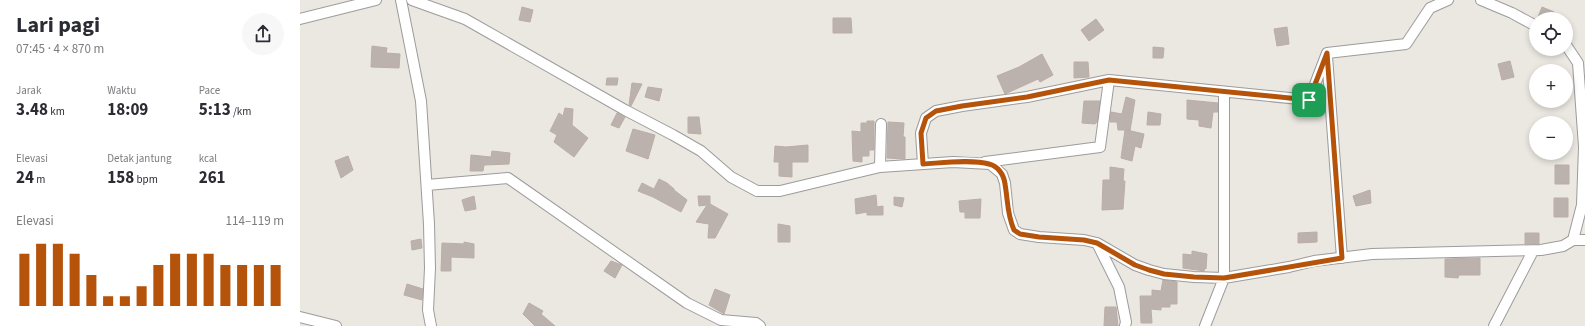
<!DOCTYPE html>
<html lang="id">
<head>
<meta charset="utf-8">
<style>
	body { margin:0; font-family:"Source Sans 3",sans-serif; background:#f7f7f7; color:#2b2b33; height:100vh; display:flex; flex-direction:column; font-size:15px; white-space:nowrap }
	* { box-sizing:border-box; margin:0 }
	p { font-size:13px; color:#7c7c81 }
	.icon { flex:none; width:22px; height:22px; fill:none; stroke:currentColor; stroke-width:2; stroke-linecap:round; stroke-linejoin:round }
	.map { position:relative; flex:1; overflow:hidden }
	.side { display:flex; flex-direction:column; background:#fff; width:300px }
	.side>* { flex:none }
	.controls { position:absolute; left:1229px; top:12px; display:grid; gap:8px }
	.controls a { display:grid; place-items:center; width:44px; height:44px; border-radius:50%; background:#fff; box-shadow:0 2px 6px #0003; font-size:20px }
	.pin { position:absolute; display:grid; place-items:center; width:34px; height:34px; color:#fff; margin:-17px; border-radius:8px; box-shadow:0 2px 6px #0006 }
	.round { display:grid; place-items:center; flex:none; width:42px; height:42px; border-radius:21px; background:#f7f7f7 }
	.overview { display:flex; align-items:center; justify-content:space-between; height:68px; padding:0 16px }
	h1 { font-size:22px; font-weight:700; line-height:30px }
	.stats { display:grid; grid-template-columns:repeat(3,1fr); gap:6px; height:68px; padding:4px 16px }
	.stats div { display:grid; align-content:center }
	.stats b { font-size:17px; font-weight:700 }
	.stats small { font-size:11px; font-weight:400 }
	.stats p { font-size:11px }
	.chart { height:112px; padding:8px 16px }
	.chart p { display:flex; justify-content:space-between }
	.chart svg { width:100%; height:72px; margin-top:4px; stroke:#b45309; stroke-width:6 }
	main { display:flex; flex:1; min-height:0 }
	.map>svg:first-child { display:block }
	.building { fill:#bbb2ae; stroke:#bbada5 }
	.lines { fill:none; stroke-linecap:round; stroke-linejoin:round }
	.minor-casing { stroke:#9c9c9c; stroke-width:12 }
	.minor { stroke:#fff; stroke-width:10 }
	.route-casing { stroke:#fff; stroke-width:8 }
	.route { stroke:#b45309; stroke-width:5 }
</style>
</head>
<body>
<main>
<section class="side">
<div class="overview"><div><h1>Lari pagi</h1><p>07:45 · 4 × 870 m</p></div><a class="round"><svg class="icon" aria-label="share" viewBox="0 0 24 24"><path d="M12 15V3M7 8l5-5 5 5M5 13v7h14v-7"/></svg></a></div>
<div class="stats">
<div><p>Jarak</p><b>3.48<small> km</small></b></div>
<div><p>Waktu</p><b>18:09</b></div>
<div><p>Pace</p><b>5:13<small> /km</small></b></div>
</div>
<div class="stats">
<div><p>Elevasi</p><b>24<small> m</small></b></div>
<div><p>Detak jantung</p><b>158<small> bpm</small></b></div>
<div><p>kcal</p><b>261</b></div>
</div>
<div class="chart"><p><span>Elevasi</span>114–119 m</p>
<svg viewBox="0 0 160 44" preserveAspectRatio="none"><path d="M5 44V12M15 44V6M25 44V6M35 44V12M45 44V25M55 44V38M65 44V38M75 44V32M85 44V19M95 44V12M105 44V12M115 44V12M125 44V19M135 44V19M145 44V19M155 44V19"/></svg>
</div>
</section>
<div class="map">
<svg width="1285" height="326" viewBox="0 0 1285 326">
	<rect width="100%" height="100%" fill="#ebe7e1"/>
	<path class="building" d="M222 7 233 10 230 22 219 20Z
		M1242 7 1254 12 1251 19H1242L1238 17Z
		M533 18H551L552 33H533Z
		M796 19 804 30 789 41 781 30Z
		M987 27 989 44 977 46 974 29Z
		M72 46 87 48 86 53 100 54 99 68 71 67Z
		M853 47 864 48 863 58H853Z
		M742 54 753 75 740 82 738 79 705 94 697 76 719 67Z
		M1210 61 1214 77 1202 80 1198 64Z
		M774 62H788L789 77 774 78Z
		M307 78H318L317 85H306Z
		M332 83 342 84 331 106 329 105Z
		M348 87 362 89 359 101 345 97Z
		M826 97 835 100 830 131 827 130 844 134 841 148 835 146 832 161 821 158 825 130H818L817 122H810L811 112 822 114Z
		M887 100 918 103V112H913L911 128 899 126V120L887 119Z
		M784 101H800L797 122 795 124 782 123Z
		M265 108 273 109 272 125 288 138 274 157 254 142 257 135 250 131 259 113 263 116Z
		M848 112 861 114 860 125H847Z
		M317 113 325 117 319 128 311 125Z
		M388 117H399L401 134 388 133Z
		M567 121H574V150H569V156H562V162L553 161 552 131 561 132V123H567Z
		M588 122 604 123 603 137H605V159L587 158Z
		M333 129 355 135 348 159 326 151Z
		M508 145V162H492V177L479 176V162H474L475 146 486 147Z
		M192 151 210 153 209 164 184 165 183 171H170L171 155 191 157Z
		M48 156 53 170 41 178 35 161Z
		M1255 165H1269V184H1255Z
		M810 167 824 169 823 181H825L823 209 802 210 803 180H810Z
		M359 179 367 183 374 189V190L387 200 381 212 353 197 338 191 342 183 354 189Z
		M1070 190 1071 203 1056 206 1053 196Z
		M576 195 577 207 583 206V215H567V212L556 214 555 199Z
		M174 196 176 209 165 211 162 200Z
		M398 196H410V204L428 214 415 238H408L409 224 396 222 407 205 399 206Z
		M594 197 604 198 602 207 594 205Z
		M1254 198H1268V217H1254Z
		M681 199 680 218H665V212H660L659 201Z
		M478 224 490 226V242H478Z
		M1017 232V242L998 243V233Z
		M1225 233H1239V244H1225Z
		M121 239 122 248 112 250 111 241Z
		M164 242 174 244V258L151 257V271H141L142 243 164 244Z
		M892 251 907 254 906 269 905 268 904 271 883 268V254L892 255Z
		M1180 258V275H1159L1158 278 1145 277V259Z
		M311 261 322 265 315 278 304 271Z
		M863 280 877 282V304H870V307H861V310L851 309 852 323H841L840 296H852V290L861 291Z
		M107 284 123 289 122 300 104 295Z
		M415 289 430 295 424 314 409 305Z
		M229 303 243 311 241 314 255 326H235L223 314Z
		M805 307H816L818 326H804Z"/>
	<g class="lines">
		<defs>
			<path id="minor" d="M101 0 121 101 129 224 130 268 128 310 131 326
				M112 0 165 19 325 110 373 135 401 151 431 177 457 191H480L580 167 653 162 690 164 702 174 705 183 708 213 714 230 720 234 739 237 784 240 797 243 835 265 849 270 864 274 894 277 924 278 989 267 1014 261 1072 254 1241 250 1263 246 1273 240H1285
				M1181 0 1212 13 1236 26
				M0 19 76 0
				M1266 45 1278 63 1284 147 1282 205 1273 240
				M1027 56 1042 258
				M685 162 800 147 809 80
				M623 164 621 133 626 118 636 111 662 106 727 97 809 80 1009 100 1027 53 1106 44 1130 8 1148 0
				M580 167 581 124
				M127 185 208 178 387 303 421 320 456 323 460 326
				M797 243 819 287 826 322 825 326
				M0 317 36 326
				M905 326 924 278V92
				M1194 326 1233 251"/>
		</defs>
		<use href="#minor" class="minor-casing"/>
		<use href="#minor" class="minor"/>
	</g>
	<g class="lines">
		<defs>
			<path id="route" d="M1027 53 1042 258 924 278 894 277 864 274 849 270 835 265 797 243 784 240 739 237 720 234 714 230C707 214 708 201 705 184 704 175 698 166 689 164 672 159 641 163 623 164L621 133 626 118 636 111 662 106 727 97 809 80 1009 100Z"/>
		</defs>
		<use href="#route" class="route-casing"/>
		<use href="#route" class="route"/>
	</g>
</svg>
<div class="controls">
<a><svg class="icon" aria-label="locate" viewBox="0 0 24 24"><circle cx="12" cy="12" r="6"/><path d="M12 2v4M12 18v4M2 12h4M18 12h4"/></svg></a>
<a>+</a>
<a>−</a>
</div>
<div class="pin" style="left:1009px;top:100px;background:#1e9e55"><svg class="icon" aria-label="arrive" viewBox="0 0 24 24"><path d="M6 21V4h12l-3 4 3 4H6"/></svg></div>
</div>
</main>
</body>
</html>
